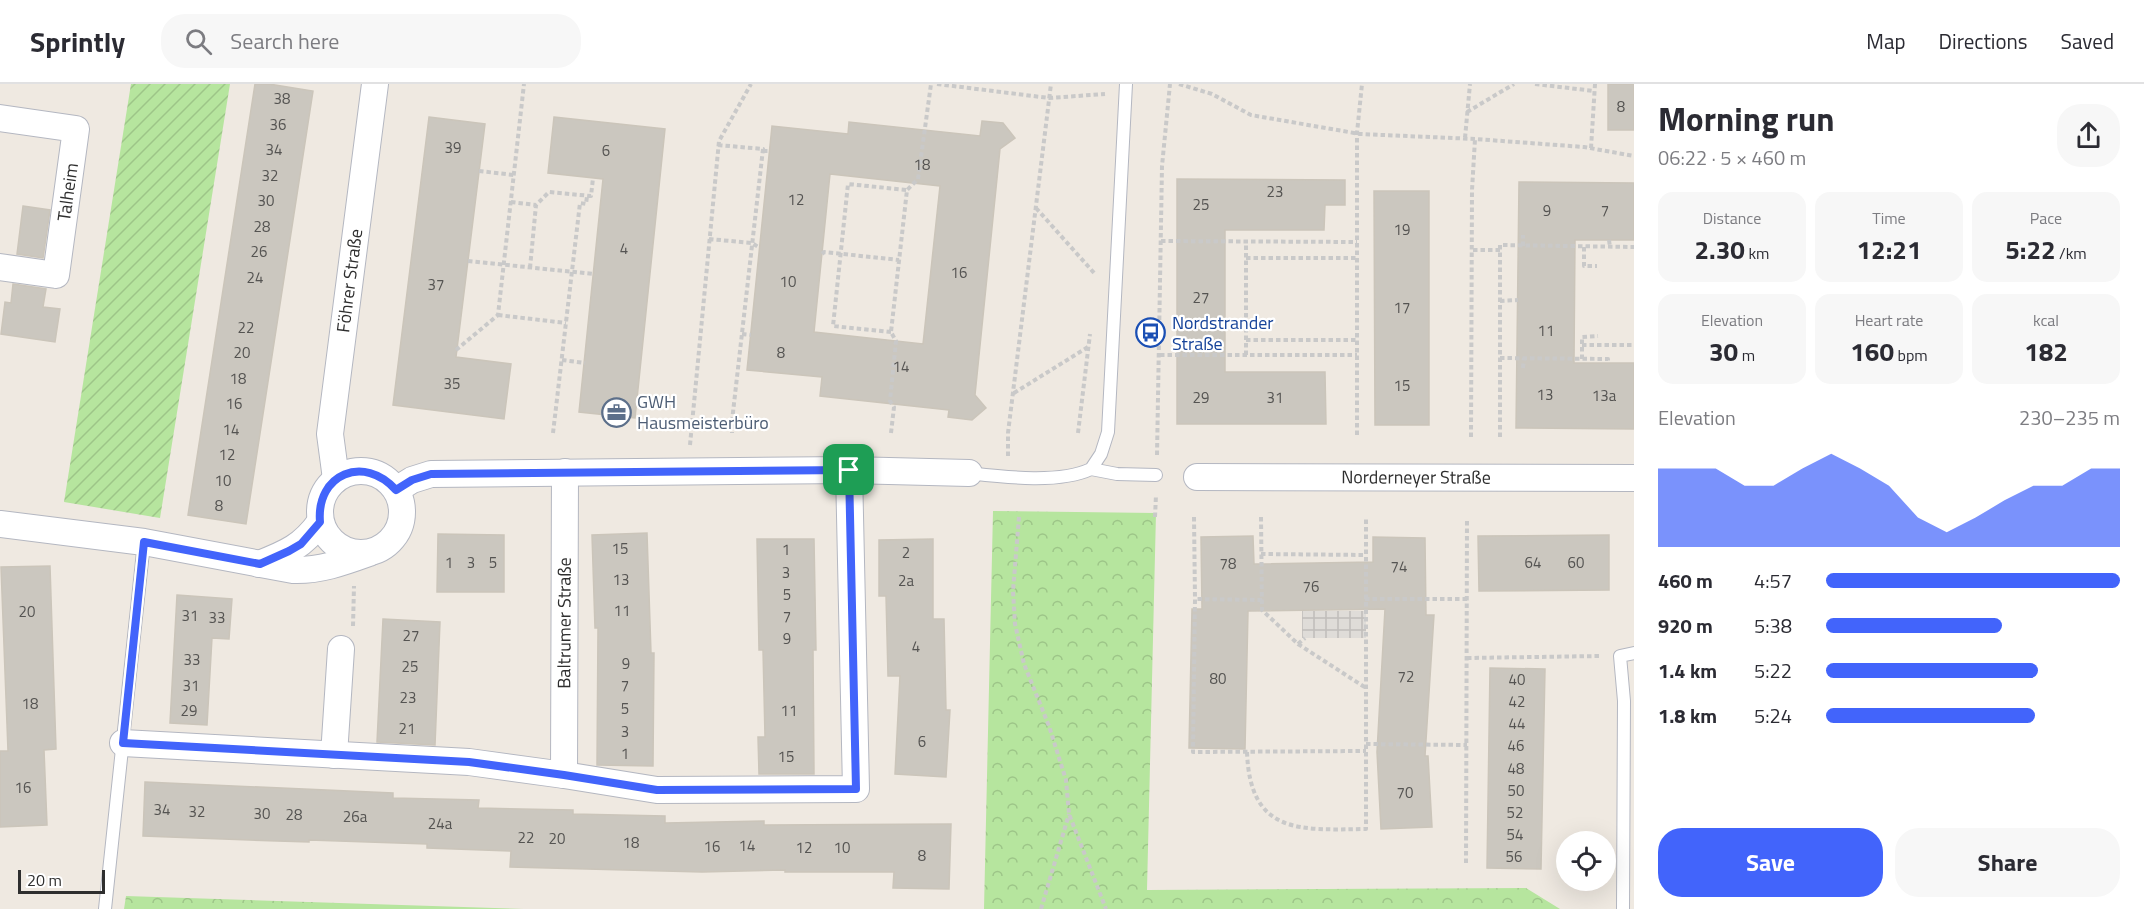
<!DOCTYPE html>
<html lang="en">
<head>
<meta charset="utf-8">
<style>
	body { margin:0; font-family:"Titillium Web",sans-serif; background:#f7f7f7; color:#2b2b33; height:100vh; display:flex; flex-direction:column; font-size:22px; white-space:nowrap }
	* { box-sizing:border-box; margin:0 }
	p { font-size:20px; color:#7c7c81 }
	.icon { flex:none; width:33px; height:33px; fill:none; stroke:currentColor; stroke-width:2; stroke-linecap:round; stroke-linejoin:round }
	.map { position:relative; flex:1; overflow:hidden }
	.side { display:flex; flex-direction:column; background:#fff; width:510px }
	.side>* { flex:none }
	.fabs { position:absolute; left:1556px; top:747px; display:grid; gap:12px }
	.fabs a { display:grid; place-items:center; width:60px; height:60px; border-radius:50%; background:#fff; box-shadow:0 6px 24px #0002; font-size:30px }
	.scale { position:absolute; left:18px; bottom:15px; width:87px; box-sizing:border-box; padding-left:6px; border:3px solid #2e2e2e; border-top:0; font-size:16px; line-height:21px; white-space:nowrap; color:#2e2e2e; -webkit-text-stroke:4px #fff; paint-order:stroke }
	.pin { position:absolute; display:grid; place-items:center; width:51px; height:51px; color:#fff; margin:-26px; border-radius:12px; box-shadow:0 3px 9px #0006 }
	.round { display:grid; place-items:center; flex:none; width:63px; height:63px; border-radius:24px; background:#f7f7f7 }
	.overview { display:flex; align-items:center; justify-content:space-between; height:102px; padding:0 24px }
	h1 { font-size:33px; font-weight:700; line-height:45px }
	.stats { display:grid; grid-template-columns:repeat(3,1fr); gap:9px; height:102px; padding:6px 24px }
	.stats div { display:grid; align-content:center; border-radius:15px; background:#f7f7f7; text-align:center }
	.stats b { font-size:26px; font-weight:700 }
	.stats small { font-size:16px; font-weight:400 }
	.stats p { font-size:16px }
	.chart { height:168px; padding:12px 24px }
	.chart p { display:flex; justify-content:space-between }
	.chart svg { width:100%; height:108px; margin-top:6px; fill:#4264fb; opacity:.7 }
	.button { display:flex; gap:12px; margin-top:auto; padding:12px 24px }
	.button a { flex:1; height:69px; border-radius:24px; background:#4264fb; color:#fff; font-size:24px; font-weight:700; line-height:69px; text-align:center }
	.button a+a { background:#f7f7f7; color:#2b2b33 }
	ul { padding:0 24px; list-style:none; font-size:20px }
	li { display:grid; grid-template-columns:96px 72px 1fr; align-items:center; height:45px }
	li i { height:15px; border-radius:8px; background:#4264fb }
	header { display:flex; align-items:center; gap:36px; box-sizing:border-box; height:84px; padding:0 30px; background:#fff; border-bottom:2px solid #e1e1e2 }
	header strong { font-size:28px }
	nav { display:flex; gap:33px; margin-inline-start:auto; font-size:21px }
	.search { width:420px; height:54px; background:#f7f7f7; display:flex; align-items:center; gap:15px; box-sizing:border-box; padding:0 21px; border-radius:24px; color:#7c7c81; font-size:22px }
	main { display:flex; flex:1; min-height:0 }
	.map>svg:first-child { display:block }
	.park { fill:url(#park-crowns) }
	.garden { fill:url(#garden-furrows) }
	.plaza { fill:url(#plaza-grid) }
	.building { fill:#cbc7bf; stroke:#cbc5ba; stroke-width:1.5; fill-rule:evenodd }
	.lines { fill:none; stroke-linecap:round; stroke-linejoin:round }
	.lane-casing { stroke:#b4b7c1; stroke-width:14 }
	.street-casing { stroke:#b4b7c1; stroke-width:28 }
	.path { stroke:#c9c9c9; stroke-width:4; stroke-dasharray:4.5 3; stroke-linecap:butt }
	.lane { stroke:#fff; stroke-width:12 }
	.street { stroke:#fff; stroke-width:26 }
	.route-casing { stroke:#fff; stroke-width:12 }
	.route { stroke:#4264fb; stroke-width:8 }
	.labels { text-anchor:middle; stroke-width:4.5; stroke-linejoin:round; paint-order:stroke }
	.number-label { font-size:15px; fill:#555452 }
	.street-label { font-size:18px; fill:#2e2e2e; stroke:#fff }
	.transit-label { font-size:18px; fill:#164399; stroke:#fff; text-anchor:start }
	.service-label { font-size:18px; fill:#4e5e75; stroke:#fff; text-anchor:start }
</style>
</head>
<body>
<header>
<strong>Sprintly</strong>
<div class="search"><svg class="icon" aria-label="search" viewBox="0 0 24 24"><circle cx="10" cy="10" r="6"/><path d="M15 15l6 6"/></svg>Search here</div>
<nav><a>Map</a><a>Directions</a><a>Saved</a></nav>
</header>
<main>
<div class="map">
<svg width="1634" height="825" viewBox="0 0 1634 825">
	<defs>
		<pattern id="park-crowns" width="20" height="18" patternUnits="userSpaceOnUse" patternTransform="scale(1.5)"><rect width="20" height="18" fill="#b6e59e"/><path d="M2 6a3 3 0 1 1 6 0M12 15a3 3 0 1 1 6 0" fill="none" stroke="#9dc588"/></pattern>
		<pattern id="garden-furrows" width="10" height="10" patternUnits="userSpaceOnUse" patternTransform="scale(1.5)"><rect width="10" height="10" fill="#b6e59e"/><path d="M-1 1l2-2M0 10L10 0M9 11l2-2" fill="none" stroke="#9dc588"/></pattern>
		<pattern id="plaza-grid" width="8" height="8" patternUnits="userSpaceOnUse" patternTransform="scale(1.5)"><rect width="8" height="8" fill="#dfdcd8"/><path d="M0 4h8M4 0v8" fill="none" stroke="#c0bdba"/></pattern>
	</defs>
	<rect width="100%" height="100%" fill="#efe9e1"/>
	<path class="park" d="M993 427 1156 429 1147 806 1526 804 1560 825H984Z
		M126 812 524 825H124Z"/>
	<path class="garden" d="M131 0H230L160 434 64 418Z"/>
	<path class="plaza" d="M1302 527H1366V554H1302Z"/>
	<path class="building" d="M255 0H269L313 7 246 440 188 431Z
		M1608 0H1634V46H1608Z
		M429 33 485 40 456 273 511 280 504 335 393 321Z
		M554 33 665 45 635 334 579 328 603 95 548 89Z
		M982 37 1003 39 1015 54 1000 65 975 311 986 324 972 336 948 333 949 326 820 312 822 293 747 286 772 42 848 50 849 38 980 52ZM830 90 940 102 923 260 814 248Z
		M1177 95 1345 96V121H1325L1324 146H1225V288H1325L1326 340H1177Z
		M1519 98 1634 99V156H1575L1574 279H1634V345L1516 344Z
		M1374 107H1429V341H1375Z
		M23 122 50 126 43 174 17 170Z
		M13 200 46 205 43 223 60 225 55 258 1 250 5 218 11 219Z
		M647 449 651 569H654L653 682 597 681 598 544H595L592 451Z
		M438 450 504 451V508H437Z
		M1609 451V506L1479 507 1478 452Z
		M1253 452 1254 480 1373 478V453L1425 454 1426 531H1434L1425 672H1428L1432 743 1381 745 1377 668 1385 525 1248 527 1245 665 1189 664 1192 525H1202L1201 453Z
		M757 455H814L816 566H813L814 690H759L758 653H765L763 566H759Z
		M933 455V535H944L946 626H950L946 693 895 690 900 592H888L886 512H879V456Z
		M50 482 56 665 44 666 47 741 0 743V667H8L1 483Z
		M177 511 232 515 229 555 212 554 207 641 170 639Z
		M383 535 440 538 435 661 377 658Z
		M1490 584 1545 585 1541 785 1487 784Z
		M145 698 393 709V714L479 716 478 724 573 726V730L665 732V739L764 737V741L951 740 949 805 893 804 894 788H785V786L702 788 510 783 511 767 427 764V760L309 756V758L277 757 143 752Z"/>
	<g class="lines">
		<defs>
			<path id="lane" d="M1091 385 1101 370 1108 348 1126 0
				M1091 385 1117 390 1156 391
				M969 389C1004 393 1059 400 1091 385
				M105 825 144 458
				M1623 825 1624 617 1620 572 1634 569"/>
			<g id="street">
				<path d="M0 34 76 45 56 191 0 183"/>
				<circle cx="361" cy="428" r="41"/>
				<path id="s1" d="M1197 393 1634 394"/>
				<path id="s2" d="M336 395 330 350 375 0"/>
				<path d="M396 406 412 396 431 390 849 386 969 389"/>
				<path d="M0 440 144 458 293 486C320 487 344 478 369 469"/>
				<path d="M259 480C287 469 303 462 320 438"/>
				<path d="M123 659 469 678 564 691 657 706 856 705 849 386"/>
				<path d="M334 671 341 565"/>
				<path id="s3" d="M564 691 565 388"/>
			</g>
		</defs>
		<use href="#lane" class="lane-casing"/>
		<use href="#street" class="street-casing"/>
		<path class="path" d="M937 0 1049 14 1105 10
			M1179 0 1212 10 1251 31 1360 50 1475 55 1584 63 1634 72
			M1535 0 1594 7
			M1467 28 1514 0
			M1465 54 1470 0
			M718 61 763 65 732 337V349
			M1591 64 1595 0
			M763 67H769
			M479 87 514 91
			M511 118 536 121
			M1036 124 1095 190
			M709 155 752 159 760 164
			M1609 156 1610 163
			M1161 157 1357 158
			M1523 162V151
			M1584 163V182H1597
			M1473 166H1500
			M822 170 824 168 899 176
			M1246 174H1357
			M468 177 594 190
			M530 184 536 121 549 108 591 112 593 94
			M1500 217 1518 216
			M498 231 566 239
			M891 248 833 242 848 100 907 106
			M742 250 751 251
			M1246 256H1357
			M1582 261H1634
			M456 266 498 231 524 0
			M1160 271H1357
			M1246 271V157
			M1500 274 1608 275V279
			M1582 275V253L1598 252
			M562 276 585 279
			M1523 284 1524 274
			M1014 309 1088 263
			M553 349 580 119 586 120 587 112
			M891 349 894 323 890 317 896 257 891 248 907 106 918 95 931 0
			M1078 349 1090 250
			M1357 351V49L1362 0
			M1471 353 1472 106 1475 55
			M1500 353V161L1634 163
			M690 361 719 57 751 0
			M1157 371 1162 82 1170 0
			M1008 372V349L1051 0
			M1019 433 1013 507 1015 540 1024 580 1049 642 1066 696 1069 730 1106 825
			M1155 433 1156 411
			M1194 433 1195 515
			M1261 433 1262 526 1298 560 1366 604
			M1261 470 1365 471
			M1365 515H1467
			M1262 516 1195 515 1193 668 1366 667
			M353 542 354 502
			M1298 560 1305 554
			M1467 574 1601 572
			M1366 660 1467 661
			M1247 668C1250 751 1300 746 1366 745V433
			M1466 779 1467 434
			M1041 825 1069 730"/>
		<use href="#lane" class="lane"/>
		<use href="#street" class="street"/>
	</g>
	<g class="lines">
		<defs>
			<path id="route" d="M849 386 856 705 657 706 564 691 469 678 123 659 144 458 260 480 289 467 301 460 320 438C316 390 364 370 396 406L412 396 431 390Z"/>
		</defs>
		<use href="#route" class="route-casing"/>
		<use href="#route" class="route"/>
	</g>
	<defs>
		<symbol id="bus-ring" viewBox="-11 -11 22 22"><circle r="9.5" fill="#fff" stroke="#1a4fb4" stroke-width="1.5"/><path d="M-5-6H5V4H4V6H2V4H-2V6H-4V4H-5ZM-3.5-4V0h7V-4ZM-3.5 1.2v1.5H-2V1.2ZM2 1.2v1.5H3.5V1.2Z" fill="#1a4fb4"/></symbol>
		<symbol id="office-ring" viewBox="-11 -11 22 22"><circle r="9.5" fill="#fff" stroke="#5c6f8a" stroke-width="1.5"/><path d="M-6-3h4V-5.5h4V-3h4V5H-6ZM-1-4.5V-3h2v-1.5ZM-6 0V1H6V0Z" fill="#5c6f8a"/></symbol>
	</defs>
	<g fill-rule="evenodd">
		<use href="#bus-ring" x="1134" y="232" width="33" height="33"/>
		<use href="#office-ring" x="600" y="312" width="33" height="33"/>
	</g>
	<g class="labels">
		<g class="number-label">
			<text x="282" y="20">38</text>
			<text x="1621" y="28">8</text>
			<text x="278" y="46">36</text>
			<text x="453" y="69">39</text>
			<text x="274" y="71">34</text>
			<text x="606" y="72">6</text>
			<text x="922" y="86">18</text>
			<text x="270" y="97">32</text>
			<text x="1275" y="113">23</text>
			<text x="796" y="121">12</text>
			<text x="266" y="122">30</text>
			<text x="1201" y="126">25</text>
			<text x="1547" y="132">9</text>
			<text x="1605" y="132">7</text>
			<text x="262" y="148">28</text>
			<text x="1402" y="151">19</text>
			<text x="624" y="170">4</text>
			<text x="259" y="173">26</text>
			<text x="959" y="194">16</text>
			<text x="255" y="199">24</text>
			<text x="788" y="203">10</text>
			<text x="436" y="206">37</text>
			<text x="1201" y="219">27</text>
			<text x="1402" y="229">17</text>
			<text x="246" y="249">22</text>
			<text x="1546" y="252">11</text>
			<text x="242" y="274">20</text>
			<text x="781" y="274">8</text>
			<text x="901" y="288">14</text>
			<text x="238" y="300">18</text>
			<text x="452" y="305">35</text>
			<text x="1402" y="307">15</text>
			<text x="1545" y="316">13</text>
			<text x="1604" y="317">13a</text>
			<text x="1201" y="319">29</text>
			<text x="1275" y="319">31</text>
			<text x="234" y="325">16</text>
			<text x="231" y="351">14</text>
			<text x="227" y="376">12</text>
			<text x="223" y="402">10</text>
			<text x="219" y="427">8</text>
			<text x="620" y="470">15</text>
			<text x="786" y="471">1</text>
			<text x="906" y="474">2</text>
			<text x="449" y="484">1</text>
			<text x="471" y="484">3</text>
			<text x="493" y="484">5</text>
			<text x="1533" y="484">64</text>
			<text x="1576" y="484">60</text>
			<text x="1228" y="485">78</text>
			<text x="1399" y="488">74</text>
			<text x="786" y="494">3</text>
			<text x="621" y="501">13</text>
			<text x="906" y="502">2a</text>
			<text x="1311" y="508">76</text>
			<text x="787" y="516">5</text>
			<text x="622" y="532">11</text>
			<text x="27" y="533">20</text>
			<text x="190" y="537">31</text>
			<text x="787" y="538">7</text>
			<text x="217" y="539">33</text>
			<text x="411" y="557">27</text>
			<text x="787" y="560">9</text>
			<text x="916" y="568">4</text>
			<text x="192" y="581">33</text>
			<text x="626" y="585">9</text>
			<text x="410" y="588">25</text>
			<text x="1406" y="598">72</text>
			<text x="1218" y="600">80</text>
			<text x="1517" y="601">40</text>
			<text x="191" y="607">31</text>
			<text x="625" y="607">7</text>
			<text x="408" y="619">23</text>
			<text x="1517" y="623">42</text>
			<text x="30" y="625">18</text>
			<text x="625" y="630">5</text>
			<text x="189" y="632">29</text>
			<text x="789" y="632">11</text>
			<text x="1517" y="645">44</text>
			<text x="407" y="650">21</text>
			<text x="625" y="653">3</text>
			<text x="922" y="663">6</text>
			<text x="1516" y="667">46</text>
			<text x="625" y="675">1</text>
			<text x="786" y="678">15</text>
			<text x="1516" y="690">48</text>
			<text x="23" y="709">16</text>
			<text x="1516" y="712">50</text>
			<text x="1405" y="714">70</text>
			<text x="162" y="731">34</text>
			<text x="197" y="733">32</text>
			<text x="1515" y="734">52</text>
			<text x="262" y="735">30</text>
			<text x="294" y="736">28</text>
			<text x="355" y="738">26a</text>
			<text x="440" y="745">24a</text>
			<text x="1515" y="756">54</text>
			<text x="526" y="759">22</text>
			<text x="557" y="760">20</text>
			<text x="631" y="764">18</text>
			<text x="747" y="767">14</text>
			<text x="712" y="768">16</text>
			<text x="804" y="769">12</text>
			<text x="842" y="769">10</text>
			<text x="922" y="777">8</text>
			<text x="1514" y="778">56</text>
		</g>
		<g class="street-label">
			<text transform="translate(68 108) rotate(-82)" y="6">Talheim</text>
			<text dy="6" stroke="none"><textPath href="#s2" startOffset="200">Föhrer Straße</textPath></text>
			<text dy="6" stroke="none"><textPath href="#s1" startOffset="219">Norderneyer Straße</textPath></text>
			<text dy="6" stroke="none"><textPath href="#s3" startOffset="152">Baltrumer Straße</textPath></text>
		</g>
		<g class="transit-label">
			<text x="1172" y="245">Nordstrander<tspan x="1172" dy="21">Straße</tspan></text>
		</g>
		<g class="service-label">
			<text x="637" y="324">GWH<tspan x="637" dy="21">Hausmeisterbüro</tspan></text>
		</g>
	</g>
</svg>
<div class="fabs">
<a><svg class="icon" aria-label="locate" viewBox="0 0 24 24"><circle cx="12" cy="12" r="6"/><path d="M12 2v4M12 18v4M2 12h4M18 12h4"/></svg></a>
</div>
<div class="scale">20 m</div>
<div class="pin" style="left:849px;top:386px;background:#1e9e55"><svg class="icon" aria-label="arrive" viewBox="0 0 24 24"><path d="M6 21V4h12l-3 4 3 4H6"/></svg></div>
</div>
<section class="side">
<div class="overview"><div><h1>Morning run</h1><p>06:22 · 5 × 460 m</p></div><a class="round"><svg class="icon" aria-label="share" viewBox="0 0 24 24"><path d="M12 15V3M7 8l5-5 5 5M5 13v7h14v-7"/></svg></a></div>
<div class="stats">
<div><p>Distance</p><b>2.30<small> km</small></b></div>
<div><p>Time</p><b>12:21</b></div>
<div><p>Pace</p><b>5:22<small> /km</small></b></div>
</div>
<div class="stats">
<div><p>Elevation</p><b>30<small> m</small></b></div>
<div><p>Heart rate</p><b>160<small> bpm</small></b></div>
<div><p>kcal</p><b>182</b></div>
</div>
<div class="chart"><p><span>Elevation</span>230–235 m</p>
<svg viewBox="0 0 160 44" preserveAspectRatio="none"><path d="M0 44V12L10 12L20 12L30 19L40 19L50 12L60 6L70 12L80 19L90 32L100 38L110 32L120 25L130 19L140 19L150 12L160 12V44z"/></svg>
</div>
<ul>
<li><b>460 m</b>4:57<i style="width:100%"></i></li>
<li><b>920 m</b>5:38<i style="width:60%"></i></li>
<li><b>1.4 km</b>5:22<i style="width:72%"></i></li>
<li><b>1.8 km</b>5:24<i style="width:71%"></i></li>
</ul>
<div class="button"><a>Save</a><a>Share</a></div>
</section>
</main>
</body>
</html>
